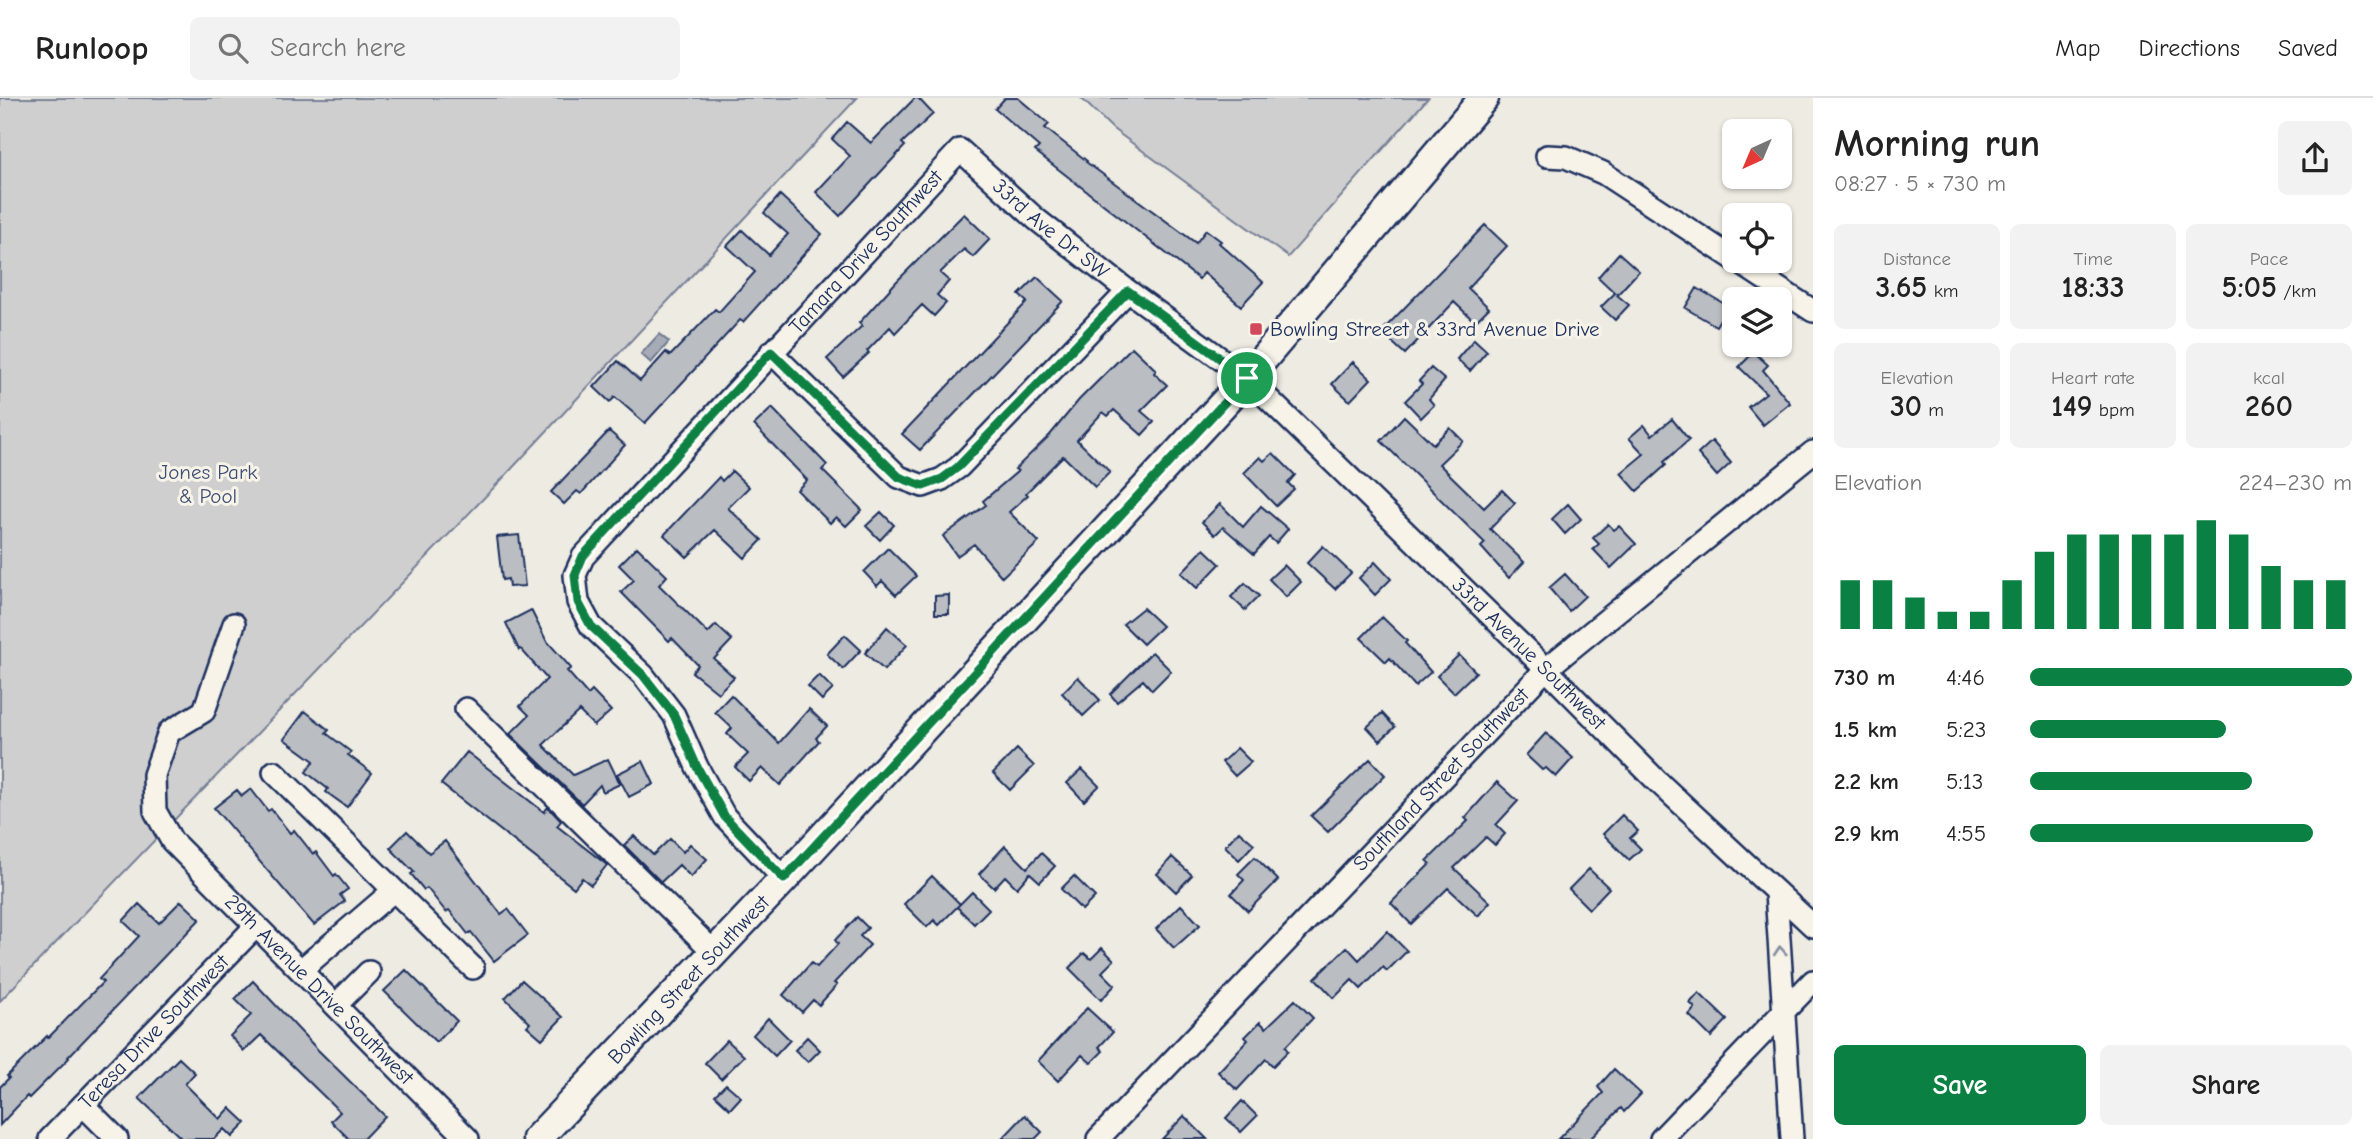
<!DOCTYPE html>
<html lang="en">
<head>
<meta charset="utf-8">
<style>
	body { margin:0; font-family:"Comic Neue",sans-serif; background:#f2f2f2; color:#222; height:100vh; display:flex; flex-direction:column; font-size:26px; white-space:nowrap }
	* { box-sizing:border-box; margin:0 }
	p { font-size:23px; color:#767676 }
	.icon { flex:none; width:38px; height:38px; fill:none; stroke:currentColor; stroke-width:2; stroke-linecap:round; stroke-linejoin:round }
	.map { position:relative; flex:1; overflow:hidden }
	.details { display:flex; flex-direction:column; background:#fff; width:560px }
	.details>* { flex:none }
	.needle { width:46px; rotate:224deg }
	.fabs { position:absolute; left:1722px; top:21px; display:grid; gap:14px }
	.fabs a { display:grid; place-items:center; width:70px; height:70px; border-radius:10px; background:#fff; box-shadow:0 2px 5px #0004; font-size:35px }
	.pin { position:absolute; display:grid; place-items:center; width:60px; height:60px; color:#fff; margin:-30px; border:4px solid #fff; border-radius:50%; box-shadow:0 2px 7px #0007 }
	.round { display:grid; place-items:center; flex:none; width:74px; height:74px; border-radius:10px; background:#f2f2f2 }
	.head { display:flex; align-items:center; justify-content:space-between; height:119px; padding:0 21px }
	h1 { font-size:38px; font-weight:700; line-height:52px }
	.metrics { display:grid; grid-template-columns:repeat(3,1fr); gap:10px; height:119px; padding:7px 21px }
	.metrics div { display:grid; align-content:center; border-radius:10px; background:#f2f2f2; text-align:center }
	.metrics b { font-size:30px; font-weight:700 }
	.metrics small { font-size:19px; font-weight:400 }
	.metrics p { font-size:19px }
	.chart { height:196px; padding:14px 21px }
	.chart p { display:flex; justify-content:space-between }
	.chart svg { width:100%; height:126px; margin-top:7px; stroke:#0b8043; stroke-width:6 }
	.primary-button { display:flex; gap:14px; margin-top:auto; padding:14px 21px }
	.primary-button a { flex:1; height:80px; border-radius:10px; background:#0b8043; color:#fff; font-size:28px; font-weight:700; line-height:80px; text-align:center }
	.primary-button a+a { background:#f2f2f2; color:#222 }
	ul { padding:0 21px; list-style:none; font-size:23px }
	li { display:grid; grid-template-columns:112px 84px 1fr; align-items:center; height:52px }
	li i { height:18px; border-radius:9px; background:#0b8043 }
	header { display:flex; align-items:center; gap:42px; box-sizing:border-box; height:98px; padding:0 35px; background:#fff; border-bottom:2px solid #e0e0e0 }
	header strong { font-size:33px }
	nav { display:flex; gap:38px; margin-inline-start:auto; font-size:24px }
	.search { width:490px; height:63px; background:#f2f2f2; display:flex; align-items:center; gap:18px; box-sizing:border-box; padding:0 24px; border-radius:10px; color:#767676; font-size:26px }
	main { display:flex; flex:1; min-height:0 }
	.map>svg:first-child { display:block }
	.green { fill:#cfcfcf; stroke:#757f96; stroke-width:2 }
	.water { fill:#a6abb5; stroke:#6e7992; stroke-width:2 }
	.building { fill:#babdc2; stroke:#1b2f5e; stroke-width:2 }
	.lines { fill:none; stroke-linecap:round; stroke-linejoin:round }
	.minor-casing { stroke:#1b2f5e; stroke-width:26 }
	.major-casing { stroke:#1b2f5e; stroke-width:33 }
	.minor { stroke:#f7f3e8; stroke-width:21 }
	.major { stroke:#f7f3e8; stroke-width:28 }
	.oneway { stroke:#8991a3 }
	.route-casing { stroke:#fff; stroke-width:14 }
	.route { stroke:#0b8043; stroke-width:9 }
	.poi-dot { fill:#d1495b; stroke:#f7f3e8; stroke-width:2.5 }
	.labels { text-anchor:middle; stroke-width:6; stroke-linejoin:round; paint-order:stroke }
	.street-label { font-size:21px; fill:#1b2f5e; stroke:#f7f3e8 }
	.poi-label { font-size:21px; fill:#1b2f5e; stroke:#f7f3e8; text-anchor:start }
	.park-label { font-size:21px; fill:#3f4f75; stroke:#f7f3e8 }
</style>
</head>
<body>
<header>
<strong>Runloop</strong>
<div class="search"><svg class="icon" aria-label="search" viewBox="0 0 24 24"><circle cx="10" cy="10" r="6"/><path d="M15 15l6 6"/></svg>Search here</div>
<nav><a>Map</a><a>Directions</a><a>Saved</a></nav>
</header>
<main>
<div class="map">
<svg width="1813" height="1041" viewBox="0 0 1813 1041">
	<rect width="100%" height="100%" fill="#eeebe2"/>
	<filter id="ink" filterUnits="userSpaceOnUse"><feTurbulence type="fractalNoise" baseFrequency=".0143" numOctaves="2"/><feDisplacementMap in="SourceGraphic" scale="14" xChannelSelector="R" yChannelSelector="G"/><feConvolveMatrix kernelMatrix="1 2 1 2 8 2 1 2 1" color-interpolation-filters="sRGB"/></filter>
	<g filter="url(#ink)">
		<path class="green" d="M0 0H857L504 379 0 903Z
			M1081 0H1428L1288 159 1113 31Z"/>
		<path class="water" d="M659 236 669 244 651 265 641 256Z"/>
		<path class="building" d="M915 0H918L933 16 902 45 905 48 840 118 816 94 850 58 832 41 847 24 871 45Z
			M1005 0H1018L1049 26 1045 30 1087 63 1086 64 1196 145 1206 132 1221 143 1219 145 1263 184 1241 208 1204 175 1199 181 1035 53 1039 49 995 11Z
			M780 97 822 136 743 224 740 222 645 325 615 299 610 304 594 289 618 263 640 283 666 254 670 258 715 211 719 214 755 174 727 148 742 132 769 157 788 136 764 115Z
			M964 116 990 141 973 159 964 151 940 175 949 183 937 197 946 205 934 218 922 207 895 235 890 229 867 253 869 255 843 279 827 261 862 228 859 225 897 183Z
			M1485 127 1507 148 1468 190 1489 210 1475 224 1454 204 1405 256 1381 234Z
			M1619 155 1639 173 1617 197 1629 207 1615 222 1601 209 1615 195 1598 179Z
			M1037 179 1063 203 920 352 902 336 1027 204 1019 197Z
			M1697 190 1728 208 1716 228 1685 210Z
			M1474 241 1487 253 1470 273 1457 261Z
			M1132 249 1156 272 1154 275 1167 287 1141 313 1154 324 1142 337 1114 312 1108 318 1103 314 1077 342 1110 374 1095 389 1063 358 1026 395 1028 397 1009 414 1039 444 1002 479 974 446 957 458 943 438 986 407 983 403 1018 373 1015 371 1050 337 1079 302Z
			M1754 254 1768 267 1763 272 1790 305 1763 327 1748 309 1766 295 1739 269Z
			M1353 264 1371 281 1350 303 1332 286Z
			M1431 270 1445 282 1429 301 1434 307 1421 320 1405 303 1422 286 1419 283Z
			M772 310 827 367 822 372 862 412 846 428 836 419 830 425 797 392 807 382 754 327Z
			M1404 318 1433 346 1450 330 1463 343 1439 366 1484 410 1502 392 1515 405 1490 431 1524 464 1509 480 1481 449 1485 445 1381 343Z
			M1672 321 1689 342 1664 364 1666 367 1637 393 1621 375 1644 356 1629 340 1644 327 1652 337Z
			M609 333 625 347 581 396 577 393 564 406 551 394Z
			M1712 343 1731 365 1717 378 1698 356Z
			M1273 355 1295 377 1288 385 1294 391 1276 408 1244 375 1260 359 1264 363Z
			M732 373 749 389 728 410 762 442 745 460 715 432 687 459 664 437 719 379 722 383Z
			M1220 406 1243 429 1261 408 1288 431 1276 445 1269 439 1254 456 1223 429 1215 437 1202 424Z
			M1568 406 1581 421 1565 436 1552 421Z
			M881 414 894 427 880 442 866 428Z
			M1608 426 1614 432 1619 428 1636 446 1611 470 1593 451 1599 446 1593 440Z
			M519 437 525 488 509 489 508 481 502 482 497 439Z
			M1323 448 1351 475 1335 491 1307 465Z
			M637 449 667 478 659 487 708 535 716 527 732 542 714 561 734 579 718 595 692 574 698 567 672 540 669 543 621 494 634 482 619 467Z
			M888 450 916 478 896 497 882 483 877 488 864 474Z
			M1204 451 1220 466 1197 490 1181 475Z
			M1375 464 1391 481 1375 497 1359 480Z
			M1284 467 1301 484 1286 499 1269 481Z
			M1565 476 1585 498 1569 513 1549 490Z
			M1245 485 1259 498 1245 512 1231 499Z
			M949 497V516H935V498Z
			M1143 510 1162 528 1143 546 1123 526Z
			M531 512 546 542 571 570 567 573 588 597 592 593 611 613 594 628 579 613 543 647 573 677 608 661 620 686 603 694 600 687 582 706 510 636 529 617 520 608 547 581 521 551 519 552 506 525Z
			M1382 519 1407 543 1405 545 1431 574 1415 588 1390 560 1386 564 1361 540Z
			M887 529 907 547 884 572 865 555Z
			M845 537 861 552 843 571 827 556Z
			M1152 554 1171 573 1152 592 1143 582 1117 604 1110 596Z
			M1459 557 1476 574 1454 595 1437 578Z
			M819 577 833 591 822 602 808 588Z
			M1078 579 1100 602 1083 618 1062 595Z
			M731 597 779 645 809 611 827 628 816 640 819 643 780 687 762 670 749 683 735 669 748 656 727 636 732 630 715 614Z
			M305 613 329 632 326 635 351 654 348 657 372 675 347 709 326 694 328 691 306 674 314 663 284 641Z
			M1382 615 1395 629 1380 643 1367 629Z
			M1546 635 1573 660 1556 679 1546 670 1542 672 1526 657Z
			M1237 650 1251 664 1235 678 1222 664Z
			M1017 651 1034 668 1010 692 993 675Z
			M467 654 544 714 548 709 561 723 557 728 607 767 591 787 582 780 574 790 441 686Z
			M1370 661 1385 677 1328 734 1311 718Z
			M643 663 654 686 629 699 617 676Z
			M1082 671 1099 688 1084 703 1067 685Z
			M1497 684 1518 703 1496 727 1505 736 1495 747 1486 739 1454 770 1490 804 1478 818 1448 790 1411 826 1391 805 1430 766 1427 763 1468 723 1465 720Z
			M251 691 268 713 271 711 290 735 294 732 313 756 316 754 334 778 336 776 348 791 340 797 345 803 314 827 214 710 237 692 242 698Z
			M1622 717 1638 733 1630 740 1641 751 1629 762 1603 736Z
			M407 733 429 755 445 743 501 816 508 811 528 837 494 863 471 834 468 836 449 812 446 814 427 790 424 792 411 776 414 774 390 750Z
			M1239 733 1254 746 1239 762 1225 748Z
			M634 738 653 757 670 741 683 754 690 746 707 761 691 779 679 767 661 784 624 747Z
			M1005 748 1027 770 1041 755 1055 768 1040 784 1030 775 1017 790 1005 778 994 790 979 776Z
			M1172 759 1192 777 1176 794 1157 776Z
			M1255 759 1278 782 1248 813 1231 796 1244 782 1238 776Z
			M1589 771 1609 790 1589 811 1569 791Z
			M932 778 960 806 939 827 934 822 927 829 904 806Z
			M1074 778 1095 799 1082 812 1061 791Z
			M972 794 989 811 974 826 957 809Z
			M181 803 200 821 68 959 69 960 29 1000 27 998 0 1027V989L9 980 7 978 47 938 48 940 103 884 99 881 139 838 123 823 139 806 159 825Z
			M1181 807 1200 827 1174 850 1156 831Z
			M857 819 868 830 860 838 870 847 834 885 837 887 819 907 813 902 802 914 783 897 811 865 817 869 838 846 835 842Z
			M1387 833 1407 853 1387 873 1383 869 1361 891 1352 882 1334 900 1315 880 1347 849 1359 862Z
			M1102 850 1114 862 1102 874 1115 887 1101 902 1069 870 1084 855 1091 861Z
			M406 872 457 923 436 944 384 893Z
			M522 882 563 919 542 941 527 928 530 925 505 900Z
			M253 883 318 952 385 1018 363 1041H349L331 1023 340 1014 261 937 244 953 230 938 251 917 235 901Z
			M1699 895 1727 922 1711 939 1689 917 1695 910 1690 905Z
			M1295 902 1313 920 1285 949 1288 953 1273 968 1266 961 1237 992 1218 974 1248 942 1245 939 1260 924 1266 930Z
			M1087 910 1113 934 1099 949 1103 953 1091 965 1082 957 1058 983 1038 963Z
			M768 920 790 942 775 958 753 937Z
			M807 939 820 952 808 964 795 952Z
			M727 942 744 958 721 981 705 965Z
			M179 960 195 975 185 986 220 1021 230 1010 246 1025 232 1039 224 1031 214 1041H182L139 1000Z
			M1614 971 1641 996 1624 1014 1621 1010 1590 1041H1558L1603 995 1598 989Z
			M726 986 741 999 730 1011 715 997Z
			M1242 1003 1257 1018 1241 1034 1226 1020Z
			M1025 1017 1042 1034 1035 1041H1002Z
			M1184 1018 1207 1041H1162Z"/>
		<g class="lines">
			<defs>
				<g id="minor">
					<path d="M1547 58 1566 59 1603 75 1734 161"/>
					<path d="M1737 163 1813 213"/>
					<path d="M771 254 899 379 923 388 942 381 959 369 1128 193"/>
					<path id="s1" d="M234 526 204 613 169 634 154 677 155 713 172 743 468 1041"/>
					<path d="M466 611 714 854"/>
					<path d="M274 674 473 870"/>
					<path id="s2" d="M784 781 725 719 697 669 674 617 643 577 591 528 578 504 575 477 583 459 960 52 1036 121 1128 193 1247 280 1546 571 1656 682 1813 828"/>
					<path d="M1776 794 1792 1041"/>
					<path d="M301 872 393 793"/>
					<path d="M336 907 369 874"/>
					<path d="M83 1007 117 1041"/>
					<path id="s3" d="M50 1041 256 828"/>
					<path id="s4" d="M1098 1041 1546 571 1813 354"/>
					<path d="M1661 1041 1813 883"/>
				</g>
				<g id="major">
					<path id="s5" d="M537 1041 784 781 1247 280 1484 0"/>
				</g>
			</defs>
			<use href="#minor" class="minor-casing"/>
			<use href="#major" class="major-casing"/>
			<use href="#minor" class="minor"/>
			<use href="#major" class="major"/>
		</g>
		<defs><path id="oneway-chevron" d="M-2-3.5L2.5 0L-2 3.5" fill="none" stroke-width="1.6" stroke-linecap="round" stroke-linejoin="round" transform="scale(1.75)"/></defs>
		<use class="oneway" href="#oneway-chevron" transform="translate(1780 853) rotate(-94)"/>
	</g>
	<g class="lines" filter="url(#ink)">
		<defs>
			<path id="route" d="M1128 193 1247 280 784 781 725 719 697 669 674 617 643 577 591 528 578 504 575 477 583 458 771 254 899 379 923 388 942 381 958 369Z"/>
		</defs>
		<use href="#route" class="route-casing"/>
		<use href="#route" class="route"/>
	</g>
	<rect class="poi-dot" x="1249" y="224" width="14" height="14" rx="3.5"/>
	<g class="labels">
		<g class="street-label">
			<text dy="7" stroke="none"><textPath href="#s2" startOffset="1071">33rd Ave Dr SW</textPath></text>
			<text dy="7" stroke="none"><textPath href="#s2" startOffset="812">Tamara Drive Southwest</textPath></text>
			<text dy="7" stroke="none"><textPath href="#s2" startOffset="1712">33rd Avenue Southwest</textPath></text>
			<text dy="7" stroke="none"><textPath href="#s4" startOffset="497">Southland Street Southwest</textPath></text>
			<text dy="7" stroke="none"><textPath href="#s5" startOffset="220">Bowling Street Southwest</textPath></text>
			<text dy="7" stroke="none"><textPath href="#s1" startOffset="458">29th Avenue Drive Southwest</textPath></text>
			<text dy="7" stroke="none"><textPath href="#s3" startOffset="149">Teresa Drive Southwest</textPath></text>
		</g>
		<g class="poi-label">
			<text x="1270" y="238">Bowling Streeet &amp; 33rd Avenue Drive</text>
		</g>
		<g class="park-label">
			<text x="208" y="381">Jones Park<tspan x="208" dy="24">&amp; Pool</tspan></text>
		</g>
	</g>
</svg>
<div class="fabs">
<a><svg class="needle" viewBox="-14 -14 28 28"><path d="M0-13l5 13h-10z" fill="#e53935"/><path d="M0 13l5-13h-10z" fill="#767676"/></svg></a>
<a><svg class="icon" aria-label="locate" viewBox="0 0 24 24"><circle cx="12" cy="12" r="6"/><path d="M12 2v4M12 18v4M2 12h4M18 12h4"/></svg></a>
<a><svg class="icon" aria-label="layers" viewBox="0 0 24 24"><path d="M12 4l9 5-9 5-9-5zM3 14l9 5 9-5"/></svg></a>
</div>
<div class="pin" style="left:1247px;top:280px;background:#1e9e55"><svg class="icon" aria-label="arrive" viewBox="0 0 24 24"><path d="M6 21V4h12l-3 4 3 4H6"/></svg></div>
</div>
<section class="details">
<div class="head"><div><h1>Morning run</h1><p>08:27 · 5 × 730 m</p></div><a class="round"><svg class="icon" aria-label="share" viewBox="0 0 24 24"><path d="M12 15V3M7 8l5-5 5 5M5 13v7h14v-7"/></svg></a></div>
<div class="metrics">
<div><p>Distance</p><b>3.65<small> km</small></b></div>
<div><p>Time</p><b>18:33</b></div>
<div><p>Pace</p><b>5:05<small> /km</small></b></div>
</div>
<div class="metrics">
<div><p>Elevation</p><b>30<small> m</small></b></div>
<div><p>Heart rate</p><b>149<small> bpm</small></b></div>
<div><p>kcal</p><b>260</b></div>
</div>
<div class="chart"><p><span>Elevation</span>224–230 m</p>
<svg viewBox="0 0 160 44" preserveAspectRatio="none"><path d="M5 44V27M15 44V27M25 44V33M35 44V38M45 44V38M55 44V27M65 44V17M75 44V11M85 44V11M95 44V11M105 44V11M115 44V6M125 44V11M135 44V22M145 44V27M155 44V27"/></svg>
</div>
<ul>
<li><b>730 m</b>4:46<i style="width:100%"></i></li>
<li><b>1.5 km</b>5:23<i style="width:61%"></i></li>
<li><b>2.2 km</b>5:13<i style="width:69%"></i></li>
<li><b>2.9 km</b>4:55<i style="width:88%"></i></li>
</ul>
<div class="primary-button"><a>Save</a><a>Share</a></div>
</section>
</main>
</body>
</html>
